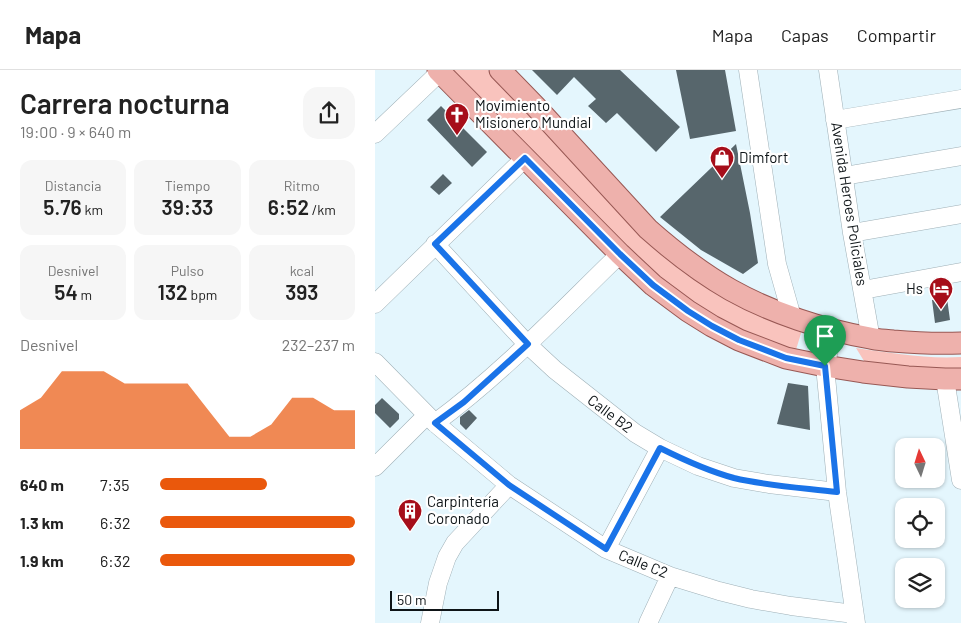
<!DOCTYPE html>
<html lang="es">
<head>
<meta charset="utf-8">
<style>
	body { margin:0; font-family:Barlow,sans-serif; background:#f6f6f6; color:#222; height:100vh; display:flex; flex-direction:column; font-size:19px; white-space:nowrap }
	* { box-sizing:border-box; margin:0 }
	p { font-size:16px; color:#767676 }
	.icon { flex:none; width:28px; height:28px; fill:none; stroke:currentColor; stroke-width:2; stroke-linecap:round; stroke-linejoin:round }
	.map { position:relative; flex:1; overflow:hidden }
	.sheet { display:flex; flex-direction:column; background:#fff; width:375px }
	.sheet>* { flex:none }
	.needle { width:32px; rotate:356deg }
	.buttons { position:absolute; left:520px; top:368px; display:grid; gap:10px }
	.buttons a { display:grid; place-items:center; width:50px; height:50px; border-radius:10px; background:#fff; box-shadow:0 1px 4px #0004; font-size:25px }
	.scale { position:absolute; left:15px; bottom:12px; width:109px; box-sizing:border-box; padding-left:5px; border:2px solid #0e1417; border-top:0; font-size:14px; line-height:18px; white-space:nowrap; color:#0e1417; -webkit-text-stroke:4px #fff; paint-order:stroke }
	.pin { position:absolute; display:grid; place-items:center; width:42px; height:42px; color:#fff; margin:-51px -21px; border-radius:50% 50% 50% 0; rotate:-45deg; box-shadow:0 0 5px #0007 }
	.pin .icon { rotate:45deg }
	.round { display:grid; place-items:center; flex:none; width:52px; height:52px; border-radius:15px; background:#f6f6f6 }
	.headline { display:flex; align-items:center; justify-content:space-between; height:85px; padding:0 20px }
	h1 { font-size:28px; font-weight:600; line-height:38px }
	.figures { display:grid; grid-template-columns:repeat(3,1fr); gap:8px; height:85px; padding:5px 20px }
	.figures div { display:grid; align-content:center; border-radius:12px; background:#f6f6f6; text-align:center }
	.figures b { font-size:21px; font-weight:600 }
	.figures small { font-size:14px; font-weight:400 }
	.figures p { font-size:14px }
	.chart { height:140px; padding:10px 20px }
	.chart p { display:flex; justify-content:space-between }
	.chart svg { width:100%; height:90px; margin-top:5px; fill:#ea580c; opacity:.7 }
	ul { padding:0 20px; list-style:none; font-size:16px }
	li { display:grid; grid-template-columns:80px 60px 1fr; align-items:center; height:38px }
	li i { height:12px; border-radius:6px; background:#ea580c }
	header { display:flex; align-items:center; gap:30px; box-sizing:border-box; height:70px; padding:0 25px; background:#fff; border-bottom:1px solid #e0e0e0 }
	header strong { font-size:24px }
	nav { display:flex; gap:28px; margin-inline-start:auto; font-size:18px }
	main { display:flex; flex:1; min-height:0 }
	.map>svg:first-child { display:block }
	.green { fill:#f9c3bd }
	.building { fill:#57666c }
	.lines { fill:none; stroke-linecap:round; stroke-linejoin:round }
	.minor-casing { stroke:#9fb0b7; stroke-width:19 }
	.major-casing { stroke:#985854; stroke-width:23 }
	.minor { stroke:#fff; stroke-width:18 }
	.major { stroke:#eeb1ac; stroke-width:21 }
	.route-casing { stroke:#fff; stroke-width:10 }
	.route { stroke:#1a73e8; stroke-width:6 }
	.labels { text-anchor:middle; stroke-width:4.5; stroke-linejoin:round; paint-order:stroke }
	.poi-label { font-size:15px; fill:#0e1417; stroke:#fff; text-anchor:start }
	.street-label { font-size:15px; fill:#0e1417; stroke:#fff }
</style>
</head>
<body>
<header>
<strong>Mapa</strong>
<nav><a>Mapa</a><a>Capas</a><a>Compartir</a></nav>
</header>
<main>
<section class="sheet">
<div class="headline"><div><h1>Carrera nocturna</h1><p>19:00 · 9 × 640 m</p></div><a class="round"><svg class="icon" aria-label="share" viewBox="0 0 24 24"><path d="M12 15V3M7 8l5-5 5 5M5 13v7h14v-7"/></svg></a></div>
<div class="figures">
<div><p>Distancia</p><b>5.76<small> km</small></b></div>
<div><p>Tiempo</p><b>39:33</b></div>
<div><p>Ritmo</p><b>6:52<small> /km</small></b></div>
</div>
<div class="figures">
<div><p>Desnivel</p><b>54<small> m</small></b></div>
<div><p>Pulso</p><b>132<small> bpm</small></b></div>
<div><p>kcal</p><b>393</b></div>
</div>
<div class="chart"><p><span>Desnivel</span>232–237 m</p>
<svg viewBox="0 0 160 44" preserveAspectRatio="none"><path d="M0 44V25L10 19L20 6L30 6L40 6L50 12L60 12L70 12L80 12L90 25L100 38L110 38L120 32L130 19L140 19L150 25L160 25V44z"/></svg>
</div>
<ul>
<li><b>640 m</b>7:35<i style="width:55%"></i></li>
<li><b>1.3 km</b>6:32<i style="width:100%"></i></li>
<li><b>1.9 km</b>6:32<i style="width:100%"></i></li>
</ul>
</section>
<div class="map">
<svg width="586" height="553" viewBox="0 0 586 553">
	<rect width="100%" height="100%" fill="#e4f6fd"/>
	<path class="green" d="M73 0H113L276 170 427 260 420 283 396 276 304 229Z
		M481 278C516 283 550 289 586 287V298L559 299 489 291Z"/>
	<path class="building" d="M157 0H245L305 57 281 82 242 43 231 53 213 36 221 29 199 7 182 25Z
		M301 0H350L361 61 315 69Z
		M66 36 112 82 97 97 52 50Z
		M361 74 375 143 383 193 368 204 326 180 285 147Z
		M68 104 77 113 64 125 55 117Z
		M572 228 575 250 560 253 557 230Z
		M413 313 433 316 435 360 402 354Z
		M7 328 24 344V349L15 358 0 343V335Z
		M94 340 102 348 91 360 85 354V347Z"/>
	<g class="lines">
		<defs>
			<path id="minor" d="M373 0 402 194 417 247
				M453 0 477 163 496 269
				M460 50 586 29
				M0 64 65 2
				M469 106 586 86
				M477 163 586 144
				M60 174 153 275 180 300 260 363 285 378 323 396 359 408 394 414 462 422
				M488 220 586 202
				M0 234 150 88
				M459 260 450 296 462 422 481 553
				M0 292 60 353 134 415 231 479 295 506 344 521 376 529 416 536 479 544
				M570 309 586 410
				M60 353C128 303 185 242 245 184
				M0 397 52 345
				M231 479 285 378
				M55 553 63 513 72 487 80 473 134 415
				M273 553 295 506"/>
			<path id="major" d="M63 0 245 184 278 215 313 241 337 256 364 270 411 288 450 296 488 302 533 307 570 309H586
				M125 0 161 37 273 159C299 182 326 203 356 220 397 243 449 260 495 268 502 270 510 270 518 271 541 273 563 274 586 273"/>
		</defs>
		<use href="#minor" class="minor-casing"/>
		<use href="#major" class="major-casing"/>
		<use href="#minor" class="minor"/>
		<use href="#major" class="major"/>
	</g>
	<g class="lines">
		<defs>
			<path id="route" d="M150 88 245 184 278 215 313 241 337 256 364 270 411 288 450 296 462 422C429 418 392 416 359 408 333 401 309 390 285 378L231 479 134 415 60 353 89 332 153 274 60 174Z"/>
		</defs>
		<use href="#route" class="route-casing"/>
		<use href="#route" class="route"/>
	</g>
	<defs>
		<symbol id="church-pin" viewBox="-11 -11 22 30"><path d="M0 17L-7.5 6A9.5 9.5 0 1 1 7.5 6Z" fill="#a60e1a" stroke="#fff"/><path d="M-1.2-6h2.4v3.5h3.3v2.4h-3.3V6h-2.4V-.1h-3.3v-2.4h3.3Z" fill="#fff"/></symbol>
		<symbol id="shop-pin" viewBox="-11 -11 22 30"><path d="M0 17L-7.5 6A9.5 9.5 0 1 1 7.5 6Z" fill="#a60e1a" stroke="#fff"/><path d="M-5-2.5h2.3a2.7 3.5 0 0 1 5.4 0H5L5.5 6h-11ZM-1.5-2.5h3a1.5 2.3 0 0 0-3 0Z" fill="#fff"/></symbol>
		<symbol id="hotel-pin" viewBox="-11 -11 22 30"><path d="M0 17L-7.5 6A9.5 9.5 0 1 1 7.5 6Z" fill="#a60e1a" stroke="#fff"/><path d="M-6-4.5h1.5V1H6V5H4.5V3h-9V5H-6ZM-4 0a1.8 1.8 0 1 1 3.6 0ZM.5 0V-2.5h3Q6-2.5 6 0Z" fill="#fff"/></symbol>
		<symbol id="building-pin" viewBox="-11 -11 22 30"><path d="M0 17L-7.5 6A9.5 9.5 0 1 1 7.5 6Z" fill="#a60e1a" stroke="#fff"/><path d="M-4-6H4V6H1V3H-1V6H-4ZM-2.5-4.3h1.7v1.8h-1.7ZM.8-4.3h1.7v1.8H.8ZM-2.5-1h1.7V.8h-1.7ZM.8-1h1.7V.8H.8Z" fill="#fff"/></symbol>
	</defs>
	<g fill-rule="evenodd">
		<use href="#church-pin" x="68" y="31" width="28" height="38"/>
		<use href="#shop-pin" x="333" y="74" width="28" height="38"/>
		<use href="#hotel-pin" x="552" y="205" width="28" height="38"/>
		<use href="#building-pin" x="21" y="427" width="28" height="38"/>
	</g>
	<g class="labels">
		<g class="poi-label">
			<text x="100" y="41">Movimiento<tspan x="100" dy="17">Misionero Mundial</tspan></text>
			<text x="364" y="93">Dimfort</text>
			<text x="548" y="224" text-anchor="end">Hs</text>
			<text x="52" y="437">Carpintería<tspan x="52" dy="17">Coronado</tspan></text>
		</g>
		<g class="street-label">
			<text transform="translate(474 134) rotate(81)" y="5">Avenida Heroes Policiales</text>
			<text transform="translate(235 344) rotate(37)" y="5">Calle B2</text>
			<text transform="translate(268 494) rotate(22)" y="5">Calle C2</text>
		</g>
	</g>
</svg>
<div class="buttons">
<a><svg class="needle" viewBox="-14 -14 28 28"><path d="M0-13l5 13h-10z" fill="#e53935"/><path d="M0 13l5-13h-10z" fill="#767676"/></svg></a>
<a><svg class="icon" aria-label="locate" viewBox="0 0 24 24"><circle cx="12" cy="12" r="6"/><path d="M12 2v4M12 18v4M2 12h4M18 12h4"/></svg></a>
<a><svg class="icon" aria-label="layers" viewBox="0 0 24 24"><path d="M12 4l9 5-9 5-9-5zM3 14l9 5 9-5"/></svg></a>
</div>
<div class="scale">50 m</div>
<div class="pin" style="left:450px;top:296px;background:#1e9e55"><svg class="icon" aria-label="arrive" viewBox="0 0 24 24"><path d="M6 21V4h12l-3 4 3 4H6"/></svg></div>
</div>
</main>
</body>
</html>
